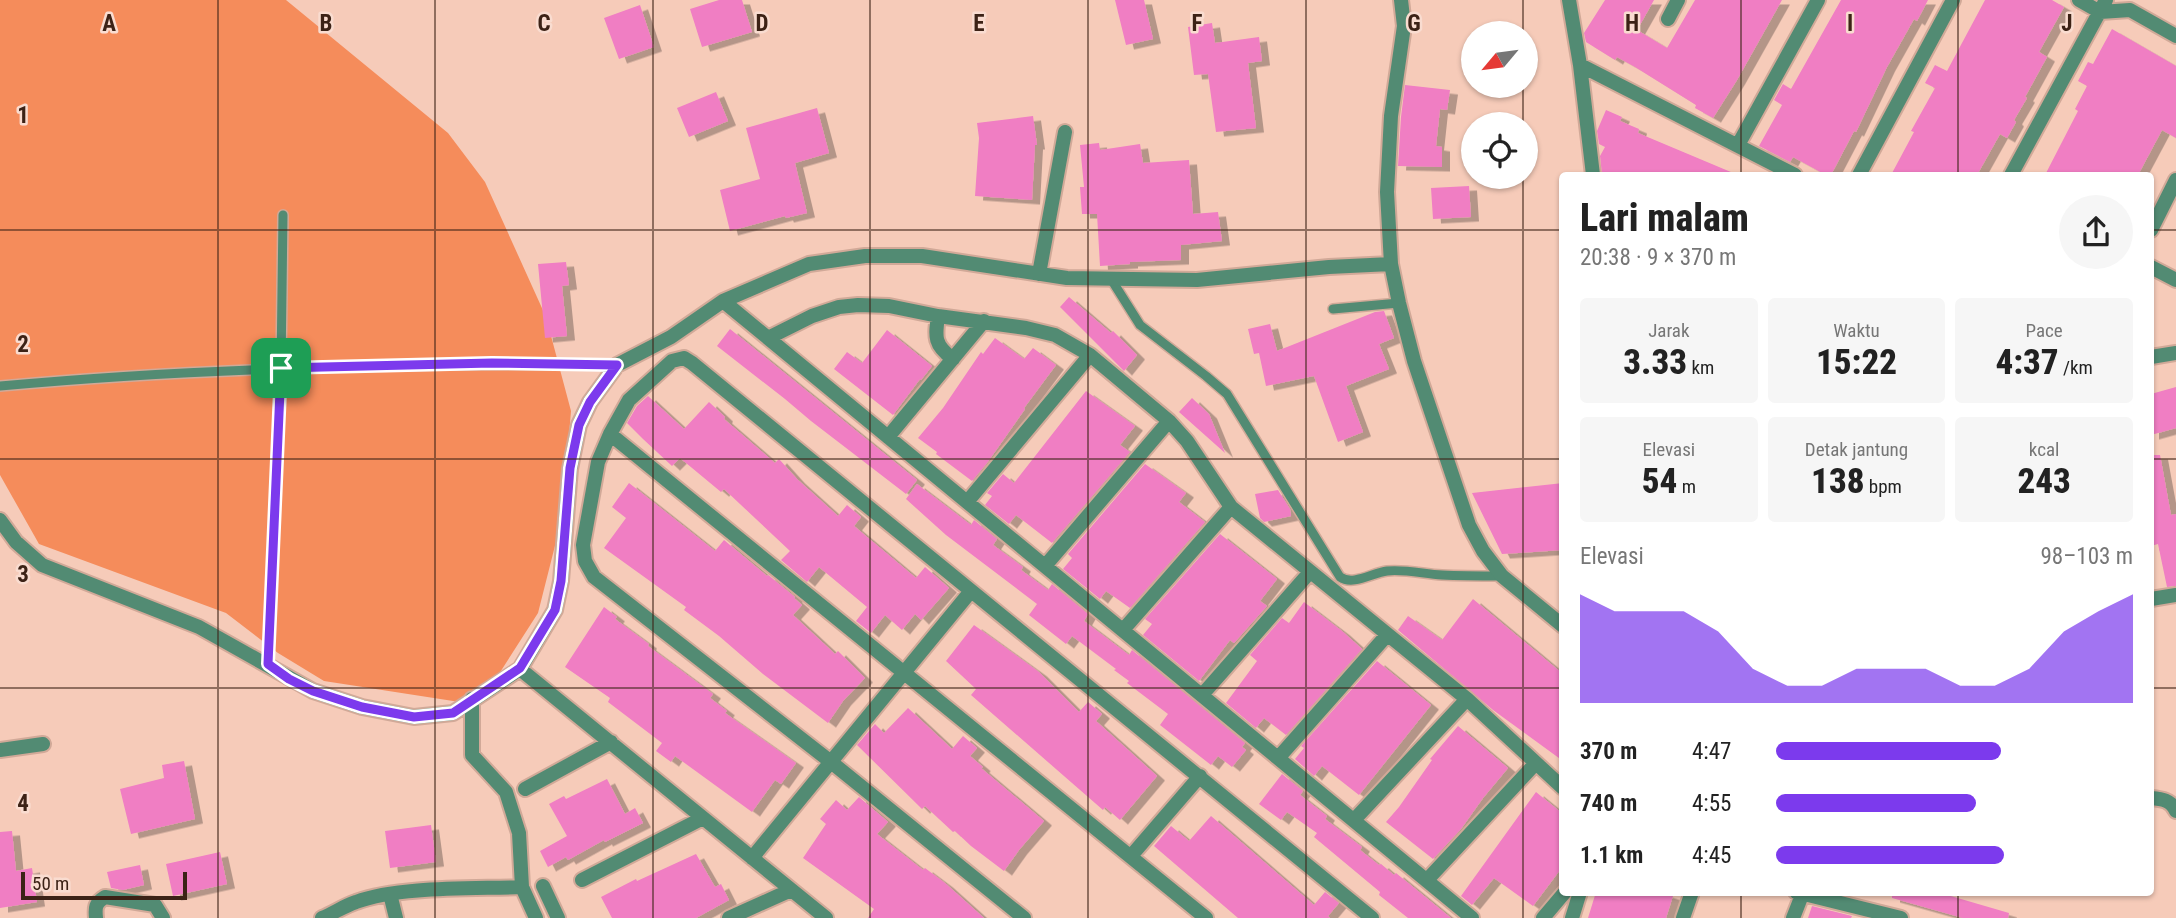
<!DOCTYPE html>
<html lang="id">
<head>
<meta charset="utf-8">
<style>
	body { margin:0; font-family:"Roboto Condensed",sans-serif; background:#f6f6f6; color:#222; height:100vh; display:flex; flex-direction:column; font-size:26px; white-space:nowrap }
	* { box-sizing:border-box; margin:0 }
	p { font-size:23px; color:#767676 }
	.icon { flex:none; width:38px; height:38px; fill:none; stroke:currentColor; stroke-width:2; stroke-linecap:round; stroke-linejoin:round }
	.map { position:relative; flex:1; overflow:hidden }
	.details { position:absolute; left:1559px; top:172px; width:595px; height:724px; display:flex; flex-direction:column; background:#fff; border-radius:7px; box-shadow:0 2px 5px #0004 }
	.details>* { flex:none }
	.needle { width:46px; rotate:241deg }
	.controls { position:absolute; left:1461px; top:21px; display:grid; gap:14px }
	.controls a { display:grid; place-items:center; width:77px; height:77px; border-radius:50%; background:#fff; box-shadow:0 2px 5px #0004; font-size:35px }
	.scale { position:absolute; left:21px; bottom:18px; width:166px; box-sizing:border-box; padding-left:7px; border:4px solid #3c2216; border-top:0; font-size:19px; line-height:24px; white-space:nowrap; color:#3c2216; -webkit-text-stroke:5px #f9dcd0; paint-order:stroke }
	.pin { position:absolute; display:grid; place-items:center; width:60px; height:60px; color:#fff; margin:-30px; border-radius:14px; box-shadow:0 4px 10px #0006 }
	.round { display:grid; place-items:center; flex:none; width:74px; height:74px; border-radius:37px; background:#f6f6f6 }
	.summary { display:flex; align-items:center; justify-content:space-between; height:119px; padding:0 21px }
	h1 { font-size:38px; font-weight:800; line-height:52px }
	.stats { display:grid; grid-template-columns:repeat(3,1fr); gap:10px; height:119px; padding:7px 21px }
	.stats div { display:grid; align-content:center; border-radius:7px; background:#f6f6f6; text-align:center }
	.stats b { font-size:35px; font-weight:800 }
	.stats small { font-size:19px; font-weight:400 }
	.stats p { font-size:19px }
	.chart { height:196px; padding:14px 21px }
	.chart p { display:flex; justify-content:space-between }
	.chart svg { width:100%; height:126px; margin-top:7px; fill:#7c3aed; opacity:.7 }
	ul { padding:0 21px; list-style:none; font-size:23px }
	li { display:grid; grid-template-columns:112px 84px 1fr; align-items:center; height:52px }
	li i { height:18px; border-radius:9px; background:#7c3aed }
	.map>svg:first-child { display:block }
	.green { fill:#f58c5b }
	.building { fill:#f07ec3; filter:url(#shadow) }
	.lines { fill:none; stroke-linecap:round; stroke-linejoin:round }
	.service-casing { stroke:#d1a998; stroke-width:12 }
	.minor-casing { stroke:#d1a998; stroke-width:18 }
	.service { stroke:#528b73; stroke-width:9 }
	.minor { stroke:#528b73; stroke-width:14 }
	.route-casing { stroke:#fff; stroke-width:14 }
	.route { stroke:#7c3aed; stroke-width:9 }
	.grid { fill:none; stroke:#3c2216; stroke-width:2; stroke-opacity:0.55 }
	.grid-label { font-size:23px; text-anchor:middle; font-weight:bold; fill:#3c2216; stroke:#f9dcd0; stroke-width:5; stroke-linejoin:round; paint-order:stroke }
</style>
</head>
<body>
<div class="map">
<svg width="2176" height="918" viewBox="0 0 2176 918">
	<defs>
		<filter id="shadow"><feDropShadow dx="8" dy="4.5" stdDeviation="0" flood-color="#0004"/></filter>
	</defs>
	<rect width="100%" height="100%" fill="#f6cbb9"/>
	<path class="green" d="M0 0H286L448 133 485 182 546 317 571 411 562 518 538 613 479 705 324 681 278 653 226 613 39 544 0 475Z"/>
	<path class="building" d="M719 0H742L752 32 702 47 690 9Z
		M1115 0H1144L1153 39 1126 45Z
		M1605 0H1654L1637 30 1667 48 1695 0H1782L1737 80 1713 118 1695 108 1696 105 1635 67 1617 57 1615 60 1586 42 1584 33Z
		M1841 0H1928L1917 21 1914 19 1887 67 1856 132 1854 131 1831 175H1826L1793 157 1790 162 1759 146 1782 105 1774 100 1783 84 1791 89Z
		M1985 0H2052L2064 7 2039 52 2047 57 2025 97 2027 98 2014 120 2016 122 2007 138 2000 134 1977 175H1891L1914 132 1911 131 1935 88 1925 83 1935 65 1947 71Z
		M640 5 654 47 619 59 604 18Z
		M1212 23 1215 43 1259 37 1262 61 1248 63 1256 128 1216 132 1208 74 1194 75 1188 27Z
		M2112 29 2176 66V138L2162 130 2138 175H2045L2078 111 2075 109 2087 86 2078 81 2088 62 2093 64Z
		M1405 85 1450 90 1447 110 1440 109 1436 146 1442 147V167L1398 166 1401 117Z
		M716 92 728 121 689 137 677 108Z
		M817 108 829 153 795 163 807 213 786 218 785 216 730 231 720 190 760 179 746 128Z
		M1606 110 1622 117 1620 121 1639 129 1638 133 1738 175H1602L1600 156 1605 147 1599 144 1597 131Z
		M1033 116 1037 145H1035L1032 200 975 196 979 138 977 123Z
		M1099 143 1100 150 1140 144 1143 163 1189 160 1193 214 1218 212 1222 241 1181 245V260L1130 262V264L1100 266 1097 214H1082L1080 187H1084L1080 145Z
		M1469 186 1471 217 1433 219 1431 188Z
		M566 262 569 285 562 286 567 336 545 338 538 264Z
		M1069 297 1111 333 1113 331 1137 355 1124 371 1060 307Z
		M1384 311 1394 338 1379 344 1389 369 1346 386 1363 432 1338 442 1314 376 1266 386 1259 353 1254 354 1248 329 1270 324 1277 351 1375 312Z
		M730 329 917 480 906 494 811 421 785 399 717 346Z
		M887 330 932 366 921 380 920 379 893 415 834 369 847 352 862 363Z
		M995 338 1024 359 1033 348 1056 365 1024 408 1025 409 987 463 972 481 936 454 937 452 918 438 943 408 981 352 983 354Z
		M2176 387V428L2151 435V394Z
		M1086 391 1135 426 1120 445 1130 452 1052 543 1016 515 1009 524 985 505 992 496 987 493 1003 474 1014 483Z
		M648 396 684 429 709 402 725 417 724 419 775 463 779 459 797 479 838 516 847 505 861 517 854 526 916 578 925 567 949 588 921 620 915 614 902 630 885 615 871 633 856 621 867 607 819 567 807 582 781 560 790 551 724 489 721 492 680 458 672 466 643 439 627 423 637 406Z
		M1192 398 1209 414 1225 453 1179 412Z
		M2151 455H2160L2171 515 2176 514V586L2167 587 2158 544 2151 546Z
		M1145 464 1186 493 1179 502 1205 522 1130 608 1106 591 1100 599 1063 569 1072 558 1068 554Z
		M629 483 715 551 724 540 767 576 768 575 795 597 794 598 802 605 793 615 835 654 838 651 865 678 843 701 828 723 763 674 719 636 684 610 686 607 604 548 626 518 612 507Z
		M1563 483V550L1502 554 1472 493Z
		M917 484 971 525 974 520 997 539 993 545 1023 567 1021 570 1048 590 1052 584 1088 614 1084 621 1129 655 1132 650 1245 743 1242 747 1246 750 1232 767 1218 756 1211 765 1160 725 1168 714 1127 683 1129 681 1114 670 1116 669 1072 636 1066 644 1029 615 1037 604 946 535 906 499Z
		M1278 490 1290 509 1291 516 1264 522 1260 518 1255 494Z
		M1220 534 1277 579 1260 601 1267 606 1234 643 1230 640 1199 681 1143 635 1152 624 1145 619Z
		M1473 599 1563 674V761L1493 710 1398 630 1408 616 1442 640Z
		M1304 602 1342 631 1362 649 1286 735 1264 718 1256 728 1226 703 1257 661 1250 655 1282 618 1289 623Z
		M604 607 617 617 615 619 649 644 648 646 713 694 710 698 727 711 725 713 796 763 781 784 775 780 752 812 675 756 671 762 656 751 662 743 608 702 610 698 565 667Z
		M974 625 1039 672 1079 712 1088 702 1102 714 1096 721 1157 776 1120 820 1105 807 1103 810 971 695 976 689 946 661Z
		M1377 661 1431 705 1359 795 1322 766 1314 776 1295 759 1304 748 1301 746Z
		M908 708 952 749 963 736 977 748 970 756 983 767 981 768 1044 821 1019 850 1004 871 971 846 955 831 953 832 925 806 922 809 857 745 875 724 884 733Z
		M1458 726 1508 768 1483 798 1461 829 1433 859 1386 822 1399 807 1432 760 1430 759Z
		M184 761 195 819 131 834 120 789 164 778 162 765Z
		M1282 774 1303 791 1300 795 1327 816 1325 819 1362 847 1360 850 1379 865 1381 864 1394 875 1396 873 1451 918H1408L1379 895 1380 892 1314 837 1317 833 1287 812 1281 820 1259 804Z
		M607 779 625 814 635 808 643 823 605 842 604 840 568 860 566 857 548 867 540 851 567 836 549 804 564 796 566 799Z
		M1536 792 1563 814V866L1533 906 1494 878 1472 905 1461 896Z
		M859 797 888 822 877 834 923 870 925 868 945 883 984 918H868L874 909 803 858 826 824 820 819 836 800 847 810Z
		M1211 816 1314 905 1325 892 1339 903 1328 916 1330 918H1238L1154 846 1171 826 1189 841Z
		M431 825 436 862 390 868 385 831Z
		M12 831 16 871 32 868 37 902 0 908V832Z
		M220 852 227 884 173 896 166 864Z
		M696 854 715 887 721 884 729 900 696 918H612L601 897 636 879 637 881Z
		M140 865 144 885 123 890 111 888 107 872Z
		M1596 892H1661L1673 896 1666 918H1588Z
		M1892 892H1937L2009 913 2008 918H1963L1892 898Z
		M1812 906 1852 916 1851 918H1808Z"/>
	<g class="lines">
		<defs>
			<path id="service" d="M1111 279 1140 325 1206 376 1227 394 1340 577C1353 586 1372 573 1387 571 1405 569 1424 574 1442 575 1462 576 1482 576 1502 576
				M1333 309 1399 303
				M0 386C205 367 411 363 617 365
				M268 664 281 368 283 215"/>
			<path id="minor" d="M1401 0 1404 26 1391 116 1387 192 1391 264 1399 303 1414 361 1469 525 1483 551 1502 576 1563 626
				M1569 0 1580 65 1593 175
				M2079 0 2100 12 2130 10 2176 36
				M1668 19 1678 0
				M1580 65 1795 175
				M1738 145 1818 0
				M1859 175 1953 0
				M2011 175 2106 0
				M2151 230 2176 180
				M2151 267 2176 280
				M1039 274 1065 132
				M723 301 1472 918
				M938 316C935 337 934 345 953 359
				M768 338 812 316 839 307 858 305 889 306 938 316 1026 328 1055 335 1090 355 1169 421 1187 441 1231 507 1467 699 1563 788
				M2151 357 2176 353
				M610 434 1206 918
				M888 437 984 321
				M967 502 1090 355
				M0 520 16 542 42 565 199 627 313 691 362 707 414 717 453 713 520 669 555 610 561 581 570 469 579 425 590 402 617 365 671 337 723 301 809 264 865 256H922L1067 278 1197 280 1329 267 1391 264
				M1045 566 1169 421
				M2151 599 2176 595
				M1123 630 1231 507
				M520 669 826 918
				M1202 695 1310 572
				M472 699V755L506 792 519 833 522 887 536 918
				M0 750 43 744
				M1279 757 1387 635
				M525 789 611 742
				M2151 798C2162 799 2171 800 2176 811
				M1354 820 1467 699
				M1131 856 1200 776
				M752 858 971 591
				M582 880 703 818
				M1427 880 1535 764
				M543 886 558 918
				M1796 892 1901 918
				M390 894 396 918
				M96 918C95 908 95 903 105 897L155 905 163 918
				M322 918C334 913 344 906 356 902 399 886 475 889 522 887
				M729 918 791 890
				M1024 918 831 762 594 577 585 561 583 545 598 462 610 434 629 400 672 361 684 358 692 363 1372 918
				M1543 918 1565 892
				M1572 918 1580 892
				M1683 918 1692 892
				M1793 918 1802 895"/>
		</defs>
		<use href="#service" class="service-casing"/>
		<use href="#minor" class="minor-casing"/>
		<use href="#service" class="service"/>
		<use href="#minor" class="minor"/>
	</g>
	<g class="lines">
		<defs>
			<path id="route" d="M492 363 617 365 590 402 579 425 570 468 561 581 555 610 520 668 453 713 414 717 362 707 313 691 289 679 268 664 281 368Z"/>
		</defs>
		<use href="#route" class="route-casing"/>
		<use href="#route" class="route"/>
	</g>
	<path class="grid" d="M218 0V918M435 0V918M653 0V918M870 0V918M1088 0V918M1306 0V918M1523 0V33M1741 0V175M1958 0V175M1523 86V124M1523 177V918M0 230H1563M2151 230H2176M0 459H1563M2151 459H2176M0 688H1563M2151 688H2176M1741 892V918M1958 892V918"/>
	<g class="grid-label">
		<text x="109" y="31">A</text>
		<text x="326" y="31">B</text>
		<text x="544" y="31">C</text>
		<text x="762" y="31">D</text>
		<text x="979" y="31">E</text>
		<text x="1197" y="31">F</text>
		<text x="1414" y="31">G</text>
		<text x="1632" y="31">H</text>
		<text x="1850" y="31">I</text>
		<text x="2067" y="31">J</text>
		<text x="23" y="123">1</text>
		<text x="23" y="352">2</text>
		<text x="23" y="582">3</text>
		<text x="23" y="811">4</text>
	</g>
</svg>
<div class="controls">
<a><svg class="needle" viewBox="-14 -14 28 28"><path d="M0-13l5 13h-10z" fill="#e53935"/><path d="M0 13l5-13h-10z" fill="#767676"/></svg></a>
<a><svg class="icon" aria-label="locate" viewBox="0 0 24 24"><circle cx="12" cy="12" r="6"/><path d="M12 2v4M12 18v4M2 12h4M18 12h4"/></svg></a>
</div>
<div class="scale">50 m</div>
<div class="pin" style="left:281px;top:368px;background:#1e9e55"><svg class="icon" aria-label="arrive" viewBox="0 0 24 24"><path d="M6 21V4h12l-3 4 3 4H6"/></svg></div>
<section class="details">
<div class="summary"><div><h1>Lari malam</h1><p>20:38 · 9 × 370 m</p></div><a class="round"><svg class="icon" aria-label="share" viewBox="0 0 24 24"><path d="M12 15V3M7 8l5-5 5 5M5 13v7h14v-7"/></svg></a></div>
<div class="stats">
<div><p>Jarak</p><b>3.33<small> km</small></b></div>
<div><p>Waktu</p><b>15:22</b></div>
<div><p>Pace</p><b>4:37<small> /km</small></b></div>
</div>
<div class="stats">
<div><p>Elevasi</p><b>54<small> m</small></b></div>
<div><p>Detak jantung</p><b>138<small> bpm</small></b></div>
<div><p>kcal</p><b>243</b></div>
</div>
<div class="chart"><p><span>Elevasi</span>98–103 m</p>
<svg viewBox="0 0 160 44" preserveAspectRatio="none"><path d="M0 44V6L10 12L20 12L30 12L40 19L50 32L60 38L70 38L80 32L90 32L100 32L110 38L120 38L130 32L140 19L150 12L160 6V44z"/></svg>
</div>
<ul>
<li><b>370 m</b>4:47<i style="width:63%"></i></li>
<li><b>740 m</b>4:55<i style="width:56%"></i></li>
<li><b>1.1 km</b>4:45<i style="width:64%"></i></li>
</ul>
</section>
</div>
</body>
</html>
